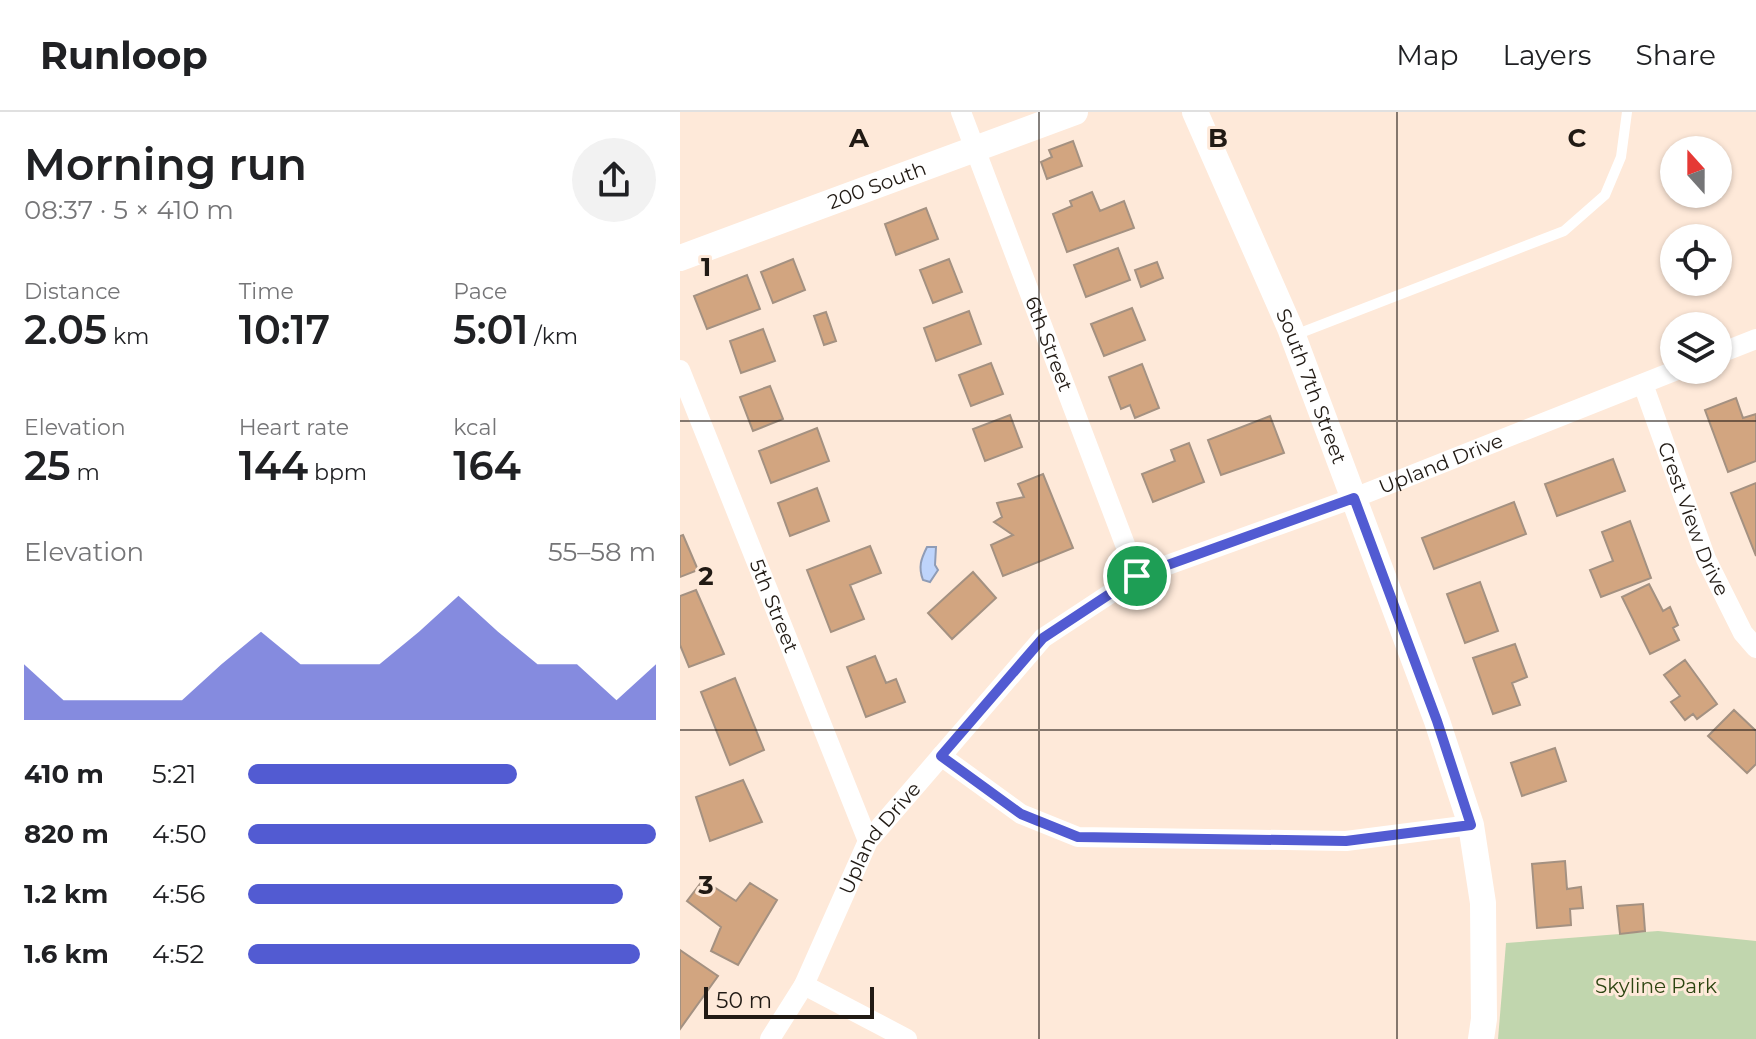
<!DOCTYPE html>
<html lang="en">
<head>
<meta charset="utf-8">
<style>
	body { margin:0; font-family:Montserrat,sans-serif; background:#f2f2f2; color:#202124; height:100vh; display:flex; flex-direction:column; font-size:30px; white-space:nowrap }
	* { box-sizing:border-box; margin:0 }
	p { font-size:26px; color:#757577 }
	.icon { flex:none; width:44px; height:44px; fill:none; stroke:currentColor; stroke-width:2; stroke-linecap:round; stroke-linejoin:round }
	.map { position:relative; flex:1; overflow:hidden }
	.details { display:flex; flex-direction:column; background:#fff; width:680px }
	.details>* { flex:none }
	.needle { width:52px; rotate:339deg }
	.fabs { position:absolute; left:980px; top:24px; display:grid; gap:16px }
	.fabs a { display:grid; place-items:center; width:72px; height:72px; border-radius:50%; background:#fff; box-shadow:0 2px 6px #0004; font-size:40px }
	.scale { position:absolute; left:24px; bottom:20px; width:170px; box-sizing:border-box; padding-left:8px; border:4px solid #211a14; border-top:0; font-size:22px; line-height:28px; white-space:nowrap; color:#211a14; -webkit-text-stroke:6px #fee9d9; paint-order:stroke }
	.pin { position:absolute; display:grid; place-items:center; width:68px; height:68px; color:#fff; margin:-34px; border:4px solid #fff; border-radius:50%; box-shadow:0 2px 8px #0007 }
	.round { display:grid; place-items:center; flex:none; width:84px; height:84px; border-radius:42px; background:#f2f2f2 }
	.summary { display:flex; align-items:center; justify-content:space-between; height:136px; padding:0 24px }
	h1 { font-size:44px; font-weight:600; line-height:60px }
	.metrics { display:grid; grid-template-columns:repeat(3,1fr); gap:12px; height:136px; padding:8px 24px }
	.metrics div { display:grid; align-content:center }
	.metrics b { font-size:40px; font-weight:600 }
	.metrics small { font-size:22px; font-weight:400 }
	.metrics p { font-size:22px }
	.chart { height:224px; padding:16px 24px }
	.chart p { display:flex; justify-content:space-between }
	.chart svg { width:100%; height:144px; margin-top:8px; fill:#525bd2; opacity:.7 }
	ul { padding:0 24px; list-style:none; font-size:26px }
	li { display:grid; grid-template-columns:128px 96px 1fr; align-items:center; height:60px }
	li i { height:20px; border-radius:10px; background:#525bd2 }
	header { display:flex; align-items:center; gap:48px; box-sizing:border-box; height:112px; padding:0 40px; background:#fff; border-bottom:2px solid #e0e0e0 }
	header strong { font-size:38px }
	nav { display:flex; gap:44px; margin-inline-start:auto; font-size:28px }
	main { display:flex; flex:1; min-height:0 }
	.map>svg:first-child { display:block }
	.green { fill:#c1d6ae }
	.water { fill:#bed4fb; stroke:#8f9cb6; stroke-width:2 }
	.building { fill:#d2a580; stroke:#a49181; stroke-width:2 }
	.lines { fill:none; stroke-linecap:round; stroke-linejoin:round }
	.service { stroke:#fff; stroke-width:10 }
	.minor { stroke:#fff; stroke-width:20 }
	.tertiary { stroke:#fff; stroke-width:26 }
	.route-casing { stroke:#fff; stroke-width:16 }
	.route { stroke:#525bd2; stroke-width:10 }
	.grid { fill:none; stroke:#211a14; stroke-width:2; stroke-opacity:0.55 }
	.labels { text-anchor:middle; stroke-width:6; stroke-linejoin:round; paint-order:stroke }
	.street-label { font-size:20px; fill:#211a14; stroke:#fee9d9 }
	.park-label { font-size:20px; fill:#2d4511; stroke:#fee9d9 }
	.grid-label { font-size:26px; text-anchor:middle; font-weight:bold; fill:#211a14; stroke:#fee9d9; stroke-width:6; stroke-linejoin:round; paint-order:stroke }
</style>
</head>
<body>
<header>
<strong>Runloop</strong>
<nav><a>Map</a><a>Layers</a><a>Share</a></nav>
</header>
<main>
<section class="details">
<div class="summary"><div><h1>Morning run</h1><p>08:37 · 5 × 410 m</p></div><a class="round"><svg class="icon" aria-label="share" viewBox="0 0 24 24"><path d="M12 15V3M7 8l5-5 5 5M5 13v7h14v-7"/></svg></a></div>
<div class="metrics">
<div><p>Distance</p><b>2.05<small> km</small></b></div>
<div><p>Time</p><b>10:17</b></div>
<div><p>Pace</p><b>5:01<small> /km</small></b></div>
</div>
<div class="metrics">
<div><p>Elevation</p><b>25<small> m</small></b></div>
<div><p>Heart rate</p><b>144<small> bpm</small></b></div>
<div><p>kcal</p><b>164</b></div>
</div>
<div class="chart"><p><span>Elevation</span>55–58 m</p>
<svg viewBox="0 0 160 44" preserveAspectRatio="none"><path d="M0 44V27L10 38L20 38L30 38L40 38L50 27L60 17L70 27L80 27L90 27L100 17L110 6L120 17L130 27L140 27L150 38L160 27V44z"/></svg>
</div>
<ul>
<li><b>410 m</b>5:21<i style="width:66%"></i></li>
<li><b>820 m</b>4:50<i style="width:100%"></i></li>
<li><b>1.2 km</b>4:56<i style="width:92%"></i></li>
<li><b>1.6 km</b>4:52<i style="width:96%"></i></li>
</ul>
</section>
<div class="map">
<svg width="1076" height="927" viewBox="0 0 1076 927">
	<rect width="100%" height="100%" fill="#fee9d9"/>
	<path class="green" d="M978 819 1076 829V927H818L826 831Z"/>
	<path class="water" d="M247 435H256L255 453 258 458 250 470 243 468C238 455 241 447 247 435Z"/>
	<path class="building" d="M393 29 402 54 367 67 361 50 372 45 369 38Z
		M412 80 420 99 444 89 454 116 387 140 373 102 392 94 390 89Z
		M246 96 258 127 216 143 205 112Z
		M438 136 450 168 406 185 394 153Z
		M113 147 125 178 93 191 81 160Z
		M269 147 282 180 253 191 240 158Z
		M477 150 483 166 461 175 455 158Z
		M67 163 80 197 27 217 14 184Z
		M452 196 465 228 424 244 411 212Z
		M289 199 301 232 256 249 244 216Z
		M146 200 156 229 144 233 134 204Z
		M83 217 95 249 61 261 50 229Z
		M311 251 323 282 291 294 279 263Z
		M462 252 479 296 455 306 450 293 441 297 429 265Z
		M90 274 103 307 73 319 60 285Z
		M1056 286 1063 306 1076 302V349L1048 360 1025 298Z
		M330 303 342 335 305 349 293 317Z
		M590 304 604 341 541 363 528 328Z
		M137 316 149 349 91 371 79 339Z
		M509 331 524 370 473 390 462 362 495 349 491 338Z
		M933 347 945 379 877 404 865 372Z
		M363 362 393 436 323 464 311 433 333 423 314 410 322 405 317 391 344 385 338 372Z
		M1076 371V444L1051 381Z
		M137 376 149 409 110 424 98 391Z
		M834 390 846 422 754 457 742 426Z
		M950 409 971 466 921 485 910 458 933 449 922 420Z
		M3 423 18 458 0 465V424Z
		M190 434 201 461 170 473 184 507 151 520 127 458Z
		M293 460 316 486 272 527 248 501Z
		M800 470 818 519 785 531 767 482Z
		M969 472 983 499 990 495 998 513 993 516 999 528 970 542 942 485Z
		M16 478 44 542 9 555 0 533V484Z
		M835 532 847 565 832 571 840 593 813 602 793 546Z
		M195 544 206 571 216 567 225 590 186 605 167 555Z
		M1005 548 1037 592 1017 607 1013 602 1005 608 991 590 1000 584 984 563Z
		M55 566 84 638 50 653 21 580Z
		M1054 598 1076 619V652L1067 661 1028 624Z
		M875 636 886 669 842 684 831 651Z
		M63 668 82 710 30 729 16 685Z
		M885 749 887 777 901 775 903 796 890 797 891 813 857 816 852 752Z
		M23 768 56 789 70 771 97 788 58 853 31 839 41 815 7 789Z
		M963 792 965 819 940 822 937 794Z
		M0 838 38 864 0 917Z"/>
	<g class="lines">
		<path class="service" d="M615 223 884 119 925 83 941 45 947 0"/>
		<g class="minor">
			<path id="s1" d="M281 0 457 464"/>
			<path d="M1038 242 1076 227"/>
			<path id="s2" d="M0 258 188 729"/>
			<path id="s3" d="M963 272 1026 447 1063 521 1076 536"/>
			<path d="M261 644 341 702 398 725 666 729 791 713"/>
			<path d="M124 873 227 927"/>
			<path id="s4" d="M90 927 124 873 188 729 363 526 457 464 674 386 997 258"/>
		</g>
		<g class="tertiary">
			<path id="s5" d="M515 0 610 216 757 609 791 713 803 791 804 907 801 927"/>
			<path id="s6" d="M0 146 395 0"/>
		</g>
	</g>
	<g class="lines">
		<defs>
			<path id="route" d="M674 386 757 609 791 713 666 729 398 725 341 702 261 644 363 526 457 464Z"/>
		</defs>
		<use href="#route" class="route-casing"/>
		<use href="#route" class="route"/>
	</g>
	<path class="grid" d="M359 0V927M717 0V927M0 309H1076M0 618H1076"/>
	<g class="labels">
		<g class="street-label">
			<text dy="7" stroke="none"><textPath href="#s6" startOffset="210">200 South</textPath></text>
			<text dy="7" stroke="none"><textPath href="#s1" startOffset="248">6th Street</textPath></text>
			<text dy="7" stroke="none"><textPath href="#s5" startOffset="298">South 7th Street</textPath></text>
			<text dy="7" stroke="none"><textPath href="#s4" startOffset="926">Upland Drive</textPath></text>
			<text dy="7" stroke="none"><textPath href="#s3" startOffset="144">Crest View Drive</textPath></text>
			<text dy="7" stroke="none"><textPath href="#s2" startOffset="254">5th Street</textPath></text>
			<text dy="7" stroke="none"><textPath href="#s4" startOffset="230">Upland Drive</textPath></text>
		</g>
		<g class="park-label">
			<text x="976" y="881">Skyline Park</text>
		</g>
	</g>
	<g class="grid-label">
		<text x="179" y="35">A</text>
		<text x="538" y="35">B</text>
		<text x="897" y="35">C</text>
		<text x="26" y="164">1</text>
		<text x="26" y="473">2</text>
		<text x="26" y="782">3</text>
	</g>
</svg>
<div class="fabs">
<a><svg class="needle" viewBox="-14 -14 28 28"><path d="M0-13l5 13h-10z" fill="#e53935"/><path d="M0 13l5-13h-10z" fill="#757577"/></svg></a>
<a><svg class="icon" aria-label="locate" viewBox="0 0 24 24"><circle cx="12" cy="12" r="6"/><path d="M12 2v4M12 18v4M2 12h4M18 12h4"/></svg></a>
<a><svg class="icon" aria-label="layers" viewBox="0 0 24 24"><path d="M12 4l9 5-9 5-9-5zM3 14l9 5 9-5"/></svg></a>
</div>
<div class="scale">50 m</div>
<div class="pin" style="left:457px;top:464px;background:#1e9e55"><svg class="icon" aria-label="arrive" viewBox="0 0 24 24"><path d="M6 21V4h12l-3 4 3 4H6"/></svg></div>
</div>
</main>
</body>
</html>
